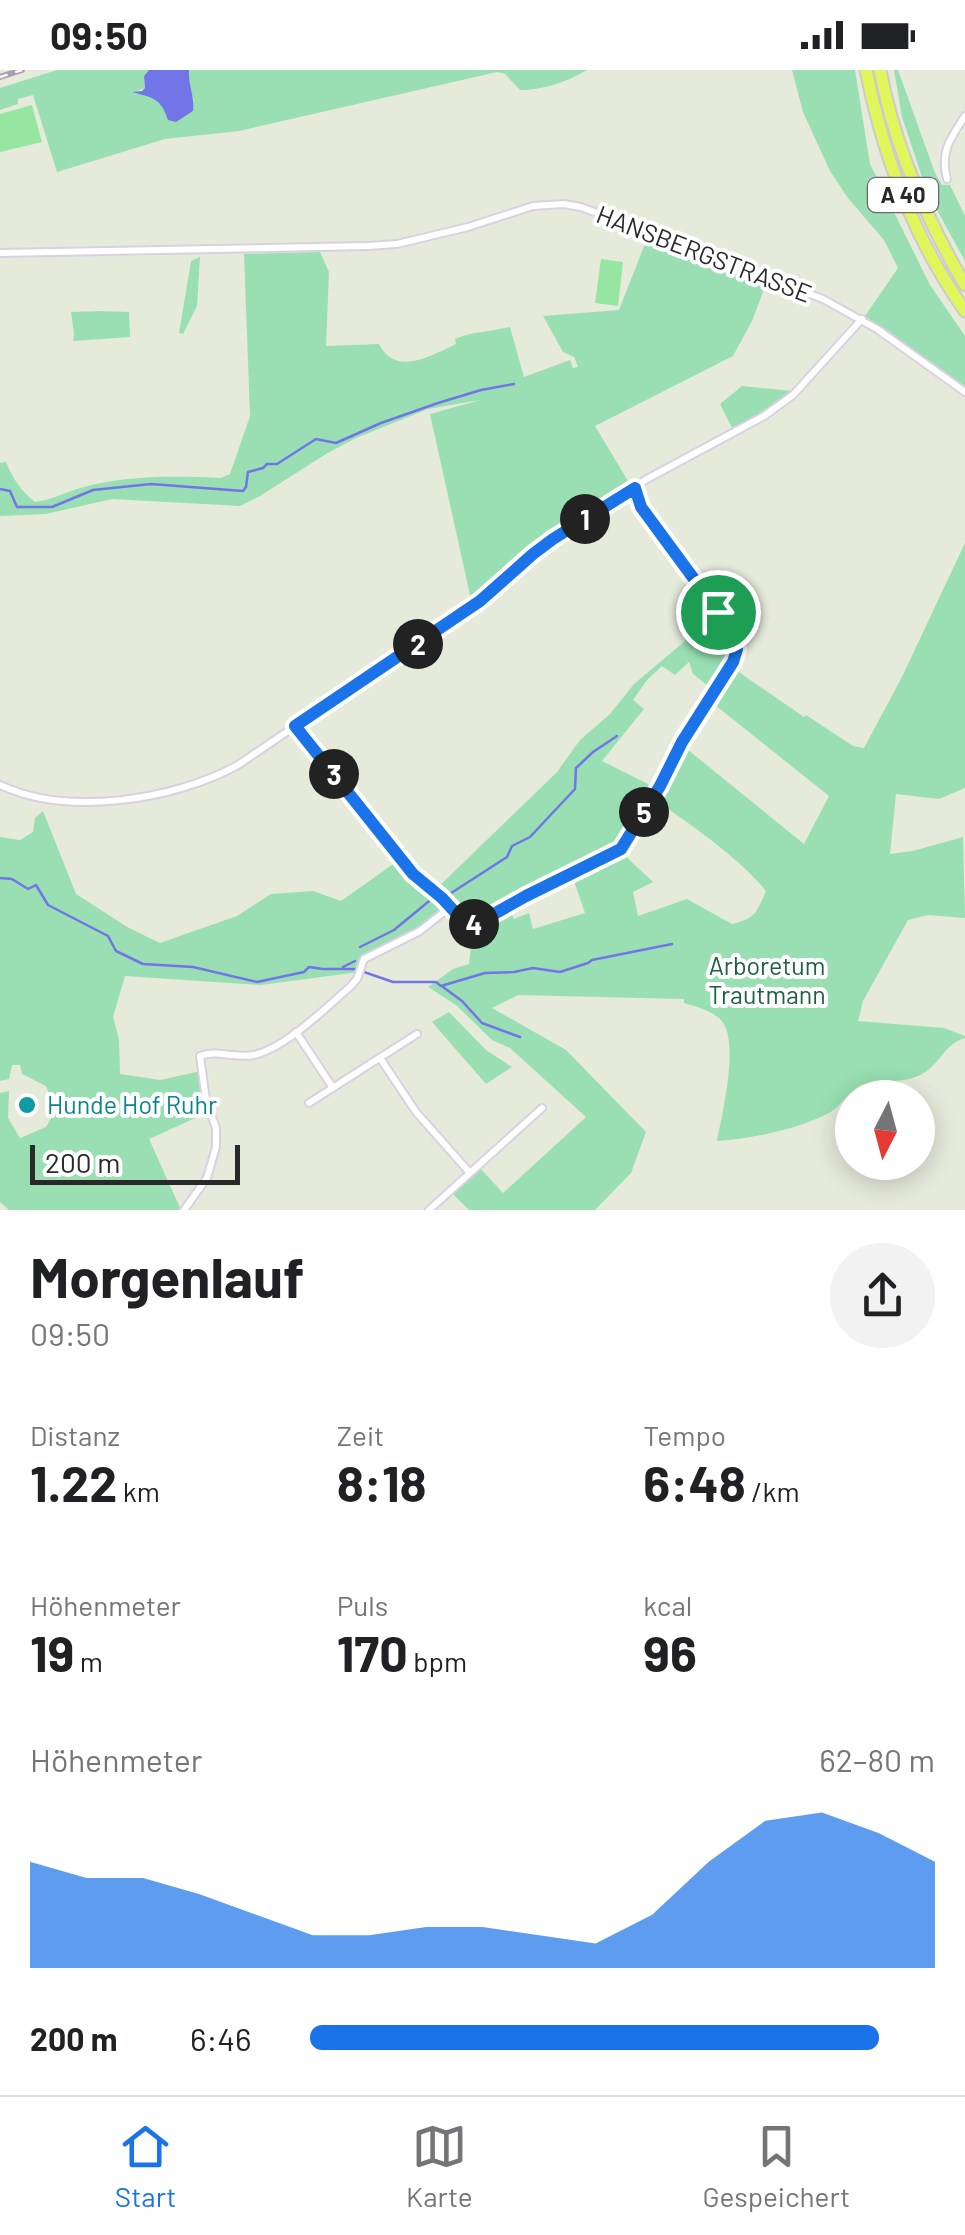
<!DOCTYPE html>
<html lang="de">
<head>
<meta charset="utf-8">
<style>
	body { margin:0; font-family:Barlow,sans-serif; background:#f2f2f2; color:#202124; height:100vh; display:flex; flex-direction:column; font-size:38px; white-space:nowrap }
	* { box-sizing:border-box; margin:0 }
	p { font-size:32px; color:#757577 }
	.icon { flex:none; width:55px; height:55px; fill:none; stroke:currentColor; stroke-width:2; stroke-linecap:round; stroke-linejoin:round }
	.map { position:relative; height:1140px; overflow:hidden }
	.side { display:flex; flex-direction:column; background:#fff; flex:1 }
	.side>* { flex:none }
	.needle { width:65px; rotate:186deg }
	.tools { position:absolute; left:835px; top:1010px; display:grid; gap:20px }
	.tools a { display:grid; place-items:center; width:100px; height:100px; border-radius:50%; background:#fff; box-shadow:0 5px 25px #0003; font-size:50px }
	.scale { position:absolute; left:30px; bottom:25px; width:210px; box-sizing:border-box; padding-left:10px; border:5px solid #292929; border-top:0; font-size:28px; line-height:35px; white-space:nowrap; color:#292929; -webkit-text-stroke:8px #fff; paint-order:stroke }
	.pin { position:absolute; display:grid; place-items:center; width:85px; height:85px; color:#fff; margin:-42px; border:5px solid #fff; border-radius:50%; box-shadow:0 2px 10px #0007 }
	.km { position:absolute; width:50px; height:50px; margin:-25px; border-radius:50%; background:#222; color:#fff; font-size:28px; line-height:50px; text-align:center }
	.round { display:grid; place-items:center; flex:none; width:105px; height:105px; border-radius:52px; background:#f2f2f2 }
	.overview { display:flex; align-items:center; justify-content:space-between; height:170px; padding:0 30px }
	h1 { font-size:55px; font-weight:700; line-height:75px }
	.metrics { display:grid; grid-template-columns:repeat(3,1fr); gap:15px; height:170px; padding:10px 30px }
	.metrics div { display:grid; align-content:center }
	.metrics b { font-size:50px; font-weight:700 }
	.metrics small { font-size:28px; font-weight:400 }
	.metrics p { font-size:28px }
	.chart { height:280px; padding:20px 30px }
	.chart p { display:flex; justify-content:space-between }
	.chart svg { width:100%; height:180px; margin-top:10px; fill:#1a73e8; opacity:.7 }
	ul { padding:0 30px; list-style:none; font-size:32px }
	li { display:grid; grid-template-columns:160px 120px 1fr; align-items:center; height:75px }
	li i { height:25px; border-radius:12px; background:#1a73e8 }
	.status { display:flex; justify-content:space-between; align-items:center; height:70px; padding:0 50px; background:#fff; direction:ltr }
	.status svg { height:28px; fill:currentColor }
	.menu { display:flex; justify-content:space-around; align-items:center; height:140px; border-top:2px solid #e0e0e0; background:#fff; font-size:28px; color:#757577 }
	.menu a { display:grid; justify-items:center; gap:5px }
	.menu .active { color:#1a73e8 }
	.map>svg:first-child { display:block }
	.green { fill:#99dfb3 }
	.pitch { fill:#95e6a0 }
	.water { fill:#7275e8 }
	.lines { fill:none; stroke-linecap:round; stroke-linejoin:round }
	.stream { stroke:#7275e8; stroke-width:2.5 }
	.minor-casing { stroke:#d9d0e1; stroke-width:10 }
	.motorway-casing { stroke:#ccc; stroke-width:15 }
	.minor { stroke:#fff; stroke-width:6 }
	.motorway { stroke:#e1f65a; stroke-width:11 }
	.rail-casing { stroke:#a99eb2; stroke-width:6 }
	.rail { stroke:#fff; stroke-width:2.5; stroke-dasharray:8; stroke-linecap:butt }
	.route-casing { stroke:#fff; stroke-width:20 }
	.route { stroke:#1a73e8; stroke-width:12 }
	.culture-dot { fill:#0f9aa8; stroke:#fff; stroke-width:4 }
	.labels { text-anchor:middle; stroke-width:8; stroke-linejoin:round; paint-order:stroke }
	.shield { fill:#fff; stroke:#696969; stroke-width:2.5 }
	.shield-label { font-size:22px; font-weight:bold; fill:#292929 }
	.street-label { font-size:25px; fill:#292929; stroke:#fff }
	.park-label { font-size:25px; fill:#1d613f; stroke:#fff }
	.culture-label { font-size:25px; fill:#0d838f; stroke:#fff; text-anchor:start }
</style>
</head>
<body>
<div class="status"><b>09:50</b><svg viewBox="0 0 49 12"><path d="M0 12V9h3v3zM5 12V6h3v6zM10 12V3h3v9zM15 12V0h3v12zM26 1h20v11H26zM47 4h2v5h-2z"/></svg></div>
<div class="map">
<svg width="965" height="1140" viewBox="0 0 965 1140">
	<rect width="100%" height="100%" fill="#e6eadb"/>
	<path class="green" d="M57 0H149L144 6 145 18 135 22 154 29 163 35 194 31 188 16 189 0H587C567 12 544 20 520 20L505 4 497 2 239 61 165 69 57 102 33 25 18 29V34L0 40V18Z
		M792 0H855L870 94 930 215 965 266V319L865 246 898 198 884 170 848 128 830 101 803 42Z
		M894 0H898L935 103 942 115H950L965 146V191L927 122 902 47Z
		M646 171 766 214 752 251 733 286 595 356 631 416 552 467 516 495 472 534 430 344 480 330 428 339 356 368 326 384 260 426 240 436 112 429 46 444 0 446V393L6 392C13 409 21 421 35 432 55 429 63 423 80 418 126 405 174 406 221 408L230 404 250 346 244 184 320 182 329 202 326 276 379 274C395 307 431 286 456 274L455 269C473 261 491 262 510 257L524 307 570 290 573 298 578 297 574 287 563 282 543 246 619 240Z
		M200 187 197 236 183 264 179 263 191 191Z
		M101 241 129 242 130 267 73 271 74 264 71 242Z
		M742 316 793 321 768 340 733 360 720 334Z
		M965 473V718L939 729 896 724 890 784 913 781 963 767 965 848 928 845 908 850 863 931 858 951 944 958 965 966V968C943 974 939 998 918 1006 902 1013 882 1010 865 1014 851 1017 842 1036 829 1043 799 1059 751 1069 717 1071 722 1044 741 969 720 949 710 940 697 937 684 933V929L518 925 492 938 566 980 646 1062 631 1103 595 1140H469L453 1124 481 1099 503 1123 586 1047 510 978 492 970 456 935 428 917 453 899 469 894 473 860 509 838 514 849 529 843 533 859 585 843 572 805 619 783H622L653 812 633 822 638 846 687 829 732 854C756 848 756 843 766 821 739 787 689 754 653 728L682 679H687L804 774 829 726 710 631 733 598 804 647 806 645 853 676 864 678 901 609Z
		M716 545C745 580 733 584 712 619L693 604 689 592 675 605 662 596 647 610 633 630 644 639 602 691 656 718 618 779 476 851 463 850 450 834 420 859 363 888 359 902 261 915 125 906 113 947 119 969 120 1004 160 1010 201 1001 209 1042 149 1069 181 1140H9L0 1132V1023L9 1021 8 1048 20 1068 46 1057 55 1041 46 1016 22 1004 20 995H12L9 1009 0 1011V767L20 770 33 762 35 748 43 741 76 824 129 858 160 873 237 846 271 824 313 821 341 831 396 792 400 793 432 823 557 702 580 670 610 644 634 614Z
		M449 942 486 980 512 997 486 1014 432 952Z"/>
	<path class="pitch" d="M32 35 42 72 0 82V44Z
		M601 189 623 192 618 236 595 233Z"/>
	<path class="water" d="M149 0H189C188 15 195 27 193 41L176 52 168 50C161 28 153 28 132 22L142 21 145 18 144 6Z"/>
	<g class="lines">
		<path class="stream" d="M0 419 10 421 17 437H52L93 420 151 414 243 421 246 417 248 402 263 398 267 394H277L316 369 336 373 381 353 438 333 481 320 514 314
			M0 808 12 809 28 819 36 815 48 835 108 866 116 881 143 894 193 897 257 912 304 902 309 897 323 899H356
			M445 827 507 787 512 776 530 767 575 719 576 698 593 682 617 666
			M360 877 394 860 434 827
			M343 897 355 891
			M364 902 393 912H436L441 916 485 903 514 902 533 898 560 902 588 893 592 890 672 874
			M443 917 462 931 482 953 520 967"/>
		<defs>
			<path id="minor" d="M947 109C940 81 950 69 965 46
				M0 183 368 176 397 174 468 157 533 136 564 134 581 137 823 229 877 259 965 322
				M295 656 413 804 442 828 466 854 478 853 526 826 621 779 660 716 682 672 733 591 737 579 733 562 641 437 635 418
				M0 715C68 747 174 730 238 695L479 531 533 484 553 469 647 409 764 346 793 325 862 249
				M296 962 333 1018
				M380 988 416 1042 470 1103
				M309 1033 417 964
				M184 1140 207 1108 216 1077V1058L206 1030 200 986C217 979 236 989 254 985 287 977 324 939 350 917L357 909 364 889 420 861 449 838
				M429 1140 542 1038"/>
			<path id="motorway" d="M866 0C883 85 914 169 965 241
				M880 0C895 78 925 147 965 215"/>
		</defs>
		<use href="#minor" class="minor-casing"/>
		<use href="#motorway" class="motorway-casing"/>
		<use href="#minor" class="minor"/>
		<use href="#motorway" class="motorway"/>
		<defs>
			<path id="rail" d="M0 7 22 0"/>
		</defs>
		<use href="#rail" class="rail-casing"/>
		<use href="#rail" class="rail"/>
	</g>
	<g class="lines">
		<defs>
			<path id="route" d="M635 418 641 437 733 562 737 579 733 592 682 672 660 716 621 779 526 826 478 853 466 854 442 828 413 804 295 656 480 531 533 484 553 469Z"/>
		</defs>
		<use href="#route" class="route-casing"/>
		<use href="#route" class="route"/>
	</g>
	<circle class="culture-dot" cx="27" cy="1035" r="10"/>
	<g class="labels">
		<rect class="shield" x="868" y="108" width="70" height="34" rx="8"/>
		<g class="shield-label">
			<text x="903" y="133">A 40</text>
		</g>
		<g class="street-label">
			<text transform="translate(704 184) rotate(21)" y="9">HANSBERGSTRASSE</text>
		</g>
		<g class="park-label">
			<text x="767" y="905">Arboretum<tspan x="767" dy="29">Trautmann</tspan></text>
		</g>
		<g class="culture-label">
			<text x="47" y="1044">Hunde Hof Ruhr</text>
		</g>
	</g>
</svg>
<div class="tools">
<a><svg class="needle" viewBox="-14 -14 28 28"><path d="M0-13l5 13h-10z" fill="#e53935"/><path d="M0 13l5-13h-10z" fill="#757577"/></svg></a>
</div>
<div class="scale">200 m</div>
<div class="pin" style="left:718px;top:542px;background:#1e9e55"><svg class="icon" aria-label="arrive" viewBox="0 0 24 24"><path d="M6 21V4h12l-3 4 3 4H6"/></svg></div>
<b class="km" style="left:585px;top:449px">1</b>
<b class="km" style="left:418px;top:574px">2</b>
<b class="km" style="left:334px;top:704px">3</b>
<b class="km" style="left:474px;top:854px">4</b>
<b class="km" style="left:644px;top:742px">5</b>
</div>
<section class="side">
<div class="overview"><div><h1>Morgenlauf</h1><p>09:50</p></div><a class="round"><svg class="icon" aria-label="share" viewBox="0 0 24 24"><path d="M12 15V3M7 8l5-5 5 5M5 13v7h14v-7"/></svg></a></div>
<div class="metrics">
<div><p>Distanz</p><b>1.22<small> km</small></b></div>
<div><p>Zeit</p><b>8:18</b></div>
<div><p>Tempo</p><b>6:48<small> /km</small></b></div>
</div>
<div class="metrics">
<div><p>Höhenmeter</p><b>19<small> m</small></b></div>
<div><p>Puls</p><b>170<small> bpm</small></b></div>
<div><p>kcal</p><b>96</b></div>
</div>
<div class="chart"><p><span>Höhenmeter</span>62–80 m</p>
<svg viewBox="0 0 160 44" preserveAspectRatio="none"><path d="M0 44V18L10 22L20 22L30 26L40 31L50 36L60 36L70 34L80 34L90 36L100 38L110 31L120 18L130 8L140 6L150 11L160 18V44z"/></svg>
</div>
<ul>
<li><b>200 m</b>6:46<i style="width:91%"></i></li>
</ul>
</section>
<nav class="menu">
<a class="active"><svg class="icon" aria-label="home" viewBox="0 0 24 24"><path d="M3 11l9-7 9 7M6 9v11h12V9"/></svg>Start</a>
<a><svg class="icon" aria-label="map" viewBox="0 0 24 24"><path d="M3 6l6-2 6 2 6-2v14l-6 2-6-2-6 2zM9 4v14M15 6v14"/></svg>Karte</a>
<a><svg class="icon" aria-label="saved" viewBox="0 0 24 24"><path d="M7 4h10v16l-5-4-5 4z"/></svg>Gespeichert</a>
</nav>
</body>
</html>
